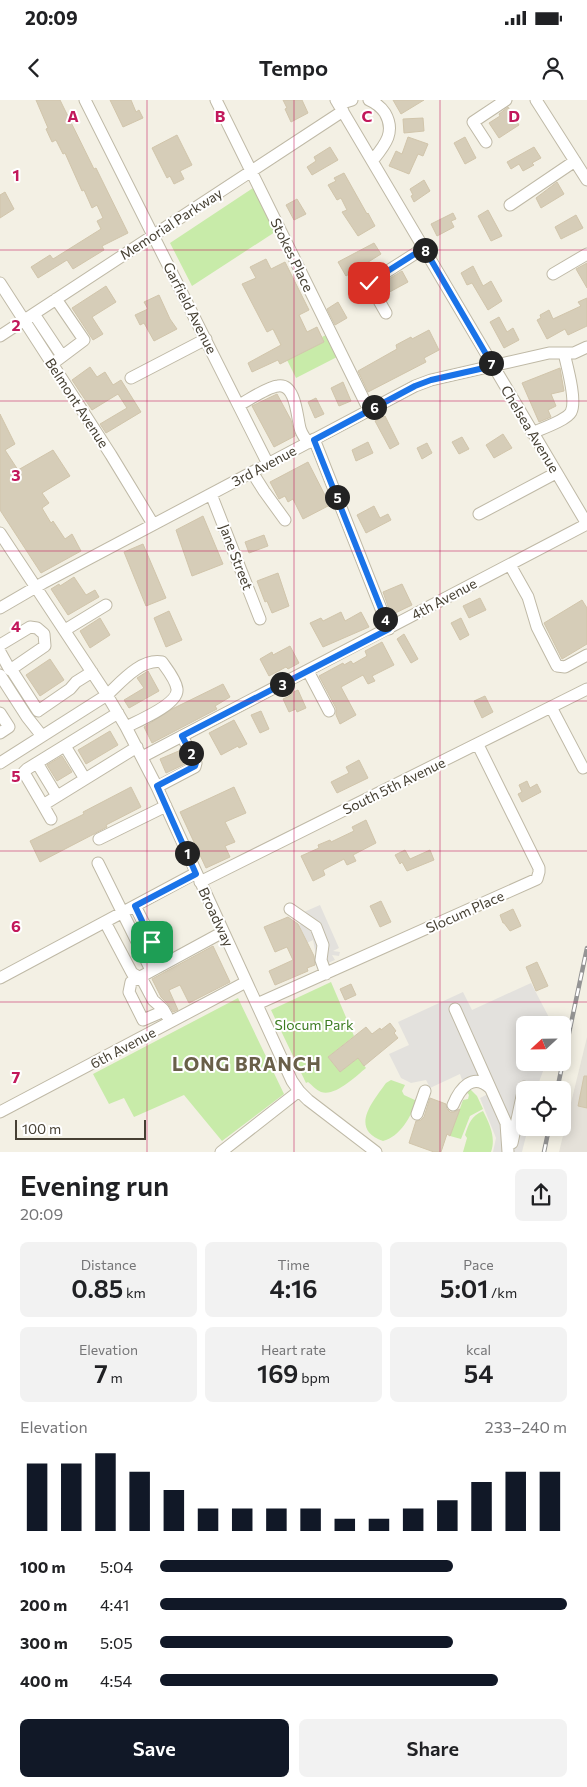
<!DOCTYPE html>
<html lang="en">
<head>
<meta charset="utf-8">
<style>
	body { margin:0; font-family:Commissioner,sans-serif; background:#f2f2f2; color:#202124; height:100vh; display:flex; flex-direction:column; font-size:19px; white-space:nowrap }
	* { box-sizing:border-box; margin:0 }
	p { font-size:16px; color:#757577 }
	.icon { flex:none; width:28px; height:28px; fill:none; stroke:currentColor; stroke-width:2; stroke-linecap:round; stroke-linejoin:round }
	.map { position:relative; height:1052px; overflow:hidden }
	.sheet { display:flex; flex-direction:column; background:#fff; flex:1 }
	.sheet>* { flex:none }
	.needle { width:32px; rotate:248deg }
	.controls { position:absolute; left:516px; top:916px; display:grid; gap:10px }
	.controls a { display:grid; place-items:center; width:55px; height:55px; border-radius:8px; background:#fff; box-shadow:0 2px 12px #0003; font-size:25px }
	.scale { position:absolute; left:15px; bottom:12px; width:131px; box-sizing:border-box; padding-left:5px; border:2px solid #464033; border-top:0; font-size:14px; line-height:18px; white-space:nowrap; color:#464033; -webkit-text-stroke:4px #fff; paint-order:stroke }
	.pin { position:absolute; display:grid; place-items:center; width:42px; height:42px; color:#fff; margin:-21px; border-radius:10px; box-shadow:0 2px 8px #0006 }
	.km { position:absolute; width:25px; height:25px; margin:-12px; border-radius:50%; background:#222; color:#fff; font-size:14px; line-height:25px; text-align:center }
	.round { display:grid; place-items:center; flex:none; width:52px; height:52px; border-radius:8px; background:#f2f2f2 }
	.headline { display:flex; align-items:center; justify-content:space-between; height:85px; padding:0 20px }
	h1 { font-size:28px; font-weight:600; line-height:38px }
	.stats { display:grid; grid-template-columns:repeat(3,1fr); gap:8px; height:85px; padding:5px 20px }
	.stats div { display:grid; align-content:center; border-radius:8px; background:#f2f2f2; text-align:center }
	.stats b { font-size:25px; font-weight:600 }
	.stats small { font-size:14px; font-weight:400 }
	.stats p { font-size:14px }
	.chart { height:140px; padding:10px 20px }
	.chart p { display:flex; justify-content:space-between }
	.chart svg { width:100%; height:90px; margin-top:5px; stroke:#111827; stroke-width:6 }
	.primary-button { display:flex; gap:10px; margin-top:auto; padding:10px 20px }
	.primary-button a { flex:1; height:58px; border-radius:8px; background:#111827; color:#fff; font-size:20px; font-weight:600; line-height:58px; text-align:center }
	.primary-button a+a { background:#f2f2f2; color:#202124 }
	ul { padding:0 20px; list-style:none; font-size:16px }
	li { display:grid; grid-template-columns:80px 60px 1fr; align-items:center; height:38px }
	li i { height:12px; border-radius:6px; background:#111827 }
	.status { display:flex; justify-content:space-between; align-items:center; height:35px; padding:0 25px; background:#fff; direction:ltr }
	.status svg { height:14px; fill:currentColor }
	header { display:flex; justify-content:space-between; align-items:center; height:65px; padding:0 20px; background:#fff; font-size:22px; font-weight:600 }
	.map>svg:first-child { display:block }
	.industrial { fill:#e5e1d9 }
	.green { fill:#c8eba9 }
	.parking { fill:#e3e1dd }
	.building { fill:#d6cdb8; stroke:#d1c5ab }
	.lines { fill:none; stroke-linecap:round; stroke-linejoin:round }
	.minor-casing { stroke:#bfb9a6; stroke-width:13 }
	.minor { stroke:#fff; stroke-width:11 }
	.rail-casing { stroke:#949494; stroke-width:4.5 }
	.rail { stroke:#fff; stroke-width:2.5; stroke-dasharray:8; stroke-linecap:butt }
	.route-casing { stroke:#fff; stroke-width:10 }
	.route { stroke:#1a73e8; stroke-width:6 }
	.grid { fill:none; stroke:#c2185b; stroke-width:1; stroke-opacity:0.55 }
	.labels { text-anchor:middle; stroke-width:4; stroke-linejoin:round; paint-order:stroke }
	.street-label { font-size:14px; fill:#464033; stroke:#fff }
	.park-label { font-size:14px; fill:#3c7c22; stroke:#fff }
	.district-label { font-size:19px; font-weight:bold; letter-spacing:1px; fill:#695f49; stroke:#fff }
	.grid-label { font-size:16px; text-anchor:middle; font-weight:bold; fill:#c2185b; stroke:#fff; stroke-width:4; stroke-linejoin:round; paint-order:stroke }
</style>
</head>
<body>
<div class="status"><b>20:09</b><svg viewBox="0 0 49 12"><path d="M0 12V9h3v3zM5 12V6h3v6zM10 12V3h3v9zM15 12V0h3v12zM26 1h20v11H26zM47 4h2v5h-2z"/></svg></div>
<header><svg class="icon" aria-label="back" viewBox="0 0 24 24"><path d="M15 5l-7 7 7 7"/></svg>Tempo<svg class="icon" aria-label="person" viewBox="0 0 24 24"><circle cx="12" cy="8" r="4"/><path d="M4 21q1-7 8-7t8 7"/></svg></header>
<div class="map">
<svg width="587" height="1052" viewBox="0 0 587 1052">
	<rect width="100%" height="100%" fill="#f3f0e4"/>
	<path class="industrial" d="M587 937V1052H559Z"/>
	<path class="green" d="M253 88 275 132 192 186 170 143Z
		M326 235 337 257 296 278 287 260 324 242 322 237Z
		M331 882 354 936 328 957 340 972 358 958 366 968C356 976 335 997 321 992 316 990 312 985 308 982L306 983 271 910Z
		M238 898 284 994 222 1041 184 995 134 1017 124 998 109 1004 93 974Z
		M391 980 405 985 402 991 404 995 417 1001C411 1016 400 1037 383 1041 348 1029 374 1000 386 983Z
		M469 988 477 996 483 1009 470 1016 461 1039 450 1036 463 1000 468 999 469 995 466 991Z
		M483 1011C490 1025 496 1037 491 1052H463L467 1038 465 1035C469 1023 471 1016 483 1011Z"/>
	<path class="parking" d="M320 805 339 848 333 851 340 852 339 856 332 855 335 860 328 863 317 860 313 840 307 843 299 825 305 822 304 812Z
		M531 883 553 925H525V962L546 963 536 990H525V1028H528L522 1052H493L496 1038 480 998 488 994 481 976 463 983 460 974 430 988 426 980 411 983 401 978 389 954 409 945 398 922 463 892 472 910Z"/>
	<path class="building" d="M36 0H60L94 69 96 68 128 133 102 146 104 150 73 169 67 160 38 178 31 167 50 155 53 159 101 129 97 121 103 118 97 105 92 108 84 90 82 91 65 53 63 54 56 40 52 42 46 29 48 28Z
		M110 0H131L136 12 139 10 143 18 123 27Z
		M283 0H302L308 13 291 22 285 9 287 8Z
		M393 0H424L401 14Z
		M508 7 519 25 499 38 489 23 500 16 499 14Z
		M423 18 424 31 404 33 403 19Z
		M177 35 192 65 180 71 184 79 174 84 170 76 167 78 152 48Z
		M408 37 428 44 423 56 418 54 409 74 389 66 396 51 402 54Z
		M465 37 476 58 465 64 454 43Z
		M330 47 338 60 312 75 307 67 316 61 314 57Z
		M534 47 541 58 532 63 534 65 523 71 519 64 511 69 507 62Z
		M344 73 367 114 368 113 375 126 358 136 342 112 347 110 341 98 337 100 328 85 336 81 334 78Z
		M424 80 430 91 414 102 411 96 413 95 410 89Z
		M557 82 564 94 541 108 536 98Z
		M5 92 14 109 0 118V95Z
		M297 99 306 114 294 120 286 105Z
		M488 110 502 136 491 141 478 116Z
		M453 113 456 119 451 121 454 127 437 136 431 124Z
		M576 115 583 128 561 139 555 127Z
		M374 143 381 154 346 176 338 162Z
		M266 159 271 169 285 162 309 210 299 215 307 232 317 227 324 242 280 264 278 260 252 272 248 263 281 245 273 229 267 232 242 184 256 178 250 167Z
		M587 163V188L576 169Z
		M473 166 483 186 491 181 502 201 488 210 472 183 467 185 461 173Z
		M402 171 408 182 384 195 379 185Z
		M106 186 116 202 92 217 103 234 93 240 72 208Z
		M159 195 170 219 177 229 154 241 144 223 140 225 135 215 148 209 144 202Z
		M587 198V226L568 235 565 229 547 239 537 220 541 218 540 215 549 210 553 219 581 206 578 202Z
		M338 202 347 218 335 225 327 209Z
		M499 217 507 232 513 228 519 240 504 248 490 222Z
		M429 230 439 250 424 258 426 262 368 292 358 271 397 249 396 245 411 237 412 239Z
		M90 267 97 277 105 272 113 285 121 280 141 312 106 333 100 324 127 308 118 294 92 310 72 280Z
		M560 268 564 291 551 294 556 306 548 310 551 317 539 322 522 283Z
		M343 282 351 301 339 306 331 288Z
		M277 294 291 320 295 336 274 347 252 306Z
		M316 298 324 314 315 318 308 302Z
		M0 314 15 344 5 350 18 370 53 350 70 376 42 393 49 403 42 408 51 423 53 421 65 439 72 434 81 451 41 473 0 410Z
		M385 316 399 344 390 349 375 321Z
		M503 334 512 348 494 358 486 345Z
		M462 337 469 349 459 354 452 342Z
		M368 342 373 353 356 361 352 350Z
		M427 343 432 353 422 359 417 348Z
		M308 362 330 405 303 419 293 399 288 402 285 396 279 399 270 382Z
		M374 406 380 418 388 414 391 420 366 433 357 415Z
		M203 416 223 464 192 476 176 430Z
		M264 435 268 446 249 453 245 442Z
		M143 444 166 498 146 506 124 452Z
		M278 473 289 506 272 513 267 501 265 502 257 481Z
		M74 477 86 495 95 490 99 497 68 515 51 489 59 484 60 486Z
		M402 484 412 505 391 515 383 492Z
		M480 498 486 510 469 518 463 506Z
		M582 500 587 508V544L562 559 544 523Z
		M169 511 182 540 166 547 154 518Z
		M341 512 345 521 361 512 369 527 323 547 310 523 321 518 323 521Z
		M100 518 110 535 90 548 80 531Z
		M461 518 469 535 460 540 451 523Z
		M404 534 418 559 411 563 397 539Z
		M382 542 394 565 372 576 375 581 368 584 363 575 341 587 356 615 340 624 336 615V608L319 576 343 563 344 565 351 561 353 564 367 556 365 551Z
		M290 546 299 563 288 569 286 567 269 576 260 559 272 552 273 555Z
		M50 559 64 580 40 596 26 575Z
		M148 571 159 591 129 608 124 600 144 588 137 578Z
		M223 584 230 597 215 606 217 609 152 643 144 627 172 609Z
		M298 590 306 608 297 612 296 609 289 612 283 599 290 596 289 594Z
		M485 596 493 612 482 618 474 601Z
		M261 611 269 629 260 633 251 615Z
		M234 620 247 644 239 648 238 646 221 655 209 633Z
		M110 631 118 645 86 664 78 650Z
		M181 650 187 663 166 673 160 659Z
		M62 656 72 672 57 681 47 665Z
		M359 660 368 678 337 693 331 682 349 673 346 667Z
		M527 681 530 688 537 684 541 692 522 702 518 694 522 692 519 685Z
		M131 687 141 707 106 725 107 727 92 735 40 762 30 741 84 714 83 712Z
		M234 687 246 713 225 722 235 742 225 746 230 757 206 768 180 712Z
		M366 720 376 743 353 755 356 761 347 765 344 759 323 770 325 775 313 781 301 756 319 748 318 745 330 740 331 742 354 731 352 727Z
		M405 750 410 759 430 750 434 760 407 771 402 762 400 764 395 755Z
		M381 801 391 822 380 827 370 806Z
		M513 809 521 826 510 831 504 823H503L500 815Z
		M288 817 298 824 314 856 315 865 307 868 308 871 275 885 269 871 293 860 287 847 275 852 264 827Z
		M213 846 230 882 189 903 180 885 169 890 178 910 173 912 168 904 161 897 152 879Z
		M537 862 548 886 536 891 526 867Z
		M351 884 356 895 345 900 340 889Z
		M390 923 396 931 394 933 398 938 364 966 358 958 340 972 328 957 366 927 372 934 380 928 381 930Z
		M584 976H587V1008L578 1006Z
		M430 998 446 1004 447 1009 450 1012H454L460 1009 450 1036 447 1034 441 1052H434L409 1043 416 1021 421 1020 424 1017Z"/>
	<g class="lines">
		<defs>
			<path id="minor" d="M85 0 268 364
				M216 0 369 310
				M336 0 587 424
				M369 0C376 3 381 7 385 13 396 32 385 45 373 60
				M536 0 587 80
				M339 4 352 0
				M486 42 473 22 506 0
				M510 105 575 61
				M553 174 587 154
				M0 183 111 355 153 424
				M386 213 369 183 424 148
				M34 214 62 256
				M0 236 343 11
				M52 264 84 240 56 199
				M131 278 206 239
				M239 305C249 300 267 287 278 286 296 283 297 318 300 328 301 333 305 338 308 343
				M532 333C541 329 567 320 571 312 577 301 567 266 564 253
				M314 339 389 529
				M252 372 264 391 285 420
				M211 394 260 519
				M479 414 556 373
				M0 433 107 595 126 627 157 687 292 981 299 991 308 1000 376 1052
				M510 465 528 497 537 527 557 566 565 567 587 555
				M0 508 43 483 415 286 431 280 549 253H574L587 247
				M65 530 106 505
				M0 545 30 527 37 528 44 534 45 546 10 570 0 552
				M11 569 38 611 70 589 76 582 92 572
				M308 571 329 611
				M0 575 27 617 42 636
				M551 607 583 668
				M0 613 9 627 0 633
				M118 613 27 669 24 672 26 676 43 705 137 647
				M65 646 85 679
				M142 657 587 424
				M0 663 107 595C121 582 141 558 162 562 167 569 176 580 177 589 179 604 138 621 126 627
				M37 663 57 696
				M157 687 195 667 196 663 182 636
				M43 705 51 719
				M99 739 166 706
				M98 763 151 870
				M200 782 587 589
				M135 806 152 839 150 844 140 849
				M290 809 316 827 323 845 321 860 326 874
				M105 822 132 873 142 879 153 900 163 909 167 916
				M0 878 196 773
				M257 904 537 779 539 772V768L478 645
				M455 909 506 1023 508 1052
				M164 911 143 920 129 892 131 882 223 832
				M453 1005C460 988 473 972 490 988
				M0 1012 246 882
				M417 1014 425 991
				M512 1043 524 987
				M221 1052 299 991"/>
		</defs>
		<use href="#minor" class="minor-casing"/>
		<use href="#minor" class="minor"/>
		<defs>
			<path id="rail" d="M557 990 587 848
				M544 1052 549 1028"/>
		</defs>
		<use href="#rail" class="rail-casing"/>
		<use href="#rail" class="rail"/>
	</g>
	<g class="lines">
		<defs>
			<path id="route" d="M152 842 135 806 196 774 157 686 195 666 196 663 182 636 389 529 314 340 415 286 431 280 493 266 424 148 369 183"/>
		</defs>
		<use href="#route" class="route-casing"/>
		<use href="#route" class="route"/>
	</g>
	<path class="grid" d="M147 0V1052M294 0V1052M440 0V1052M0 150H587M0 301H587M0 451H587M0 601H587M0 751H587M0 902H587"/>
	<g class="labels">
		<g class="street-label">
			<text transform="translate(171 124) rotate(-33)" y="5">Memorial Parkway</text>
			<text transform="translate(292 155) rotate(64)" y="5">Stokes Place</text>
			<text transform="translate(190 208) rotate(63)" y="5">Garfield Avenue</text>
			<text transform="translate(77 303) rotate(57)" y="5">Belmont Avenue</text>
			<text transform="translate(530 329) rotate(59)" y="5">Chelsea Avenue</text>
			<text transform="translate(264 366) rotate(-28)" y="5">3rd Avenue</text>
			<text transform="translate(236 457) rotate(69)" y="5">Jane Street</text>
			<text transform="translate(444 499) rotate(-28)" y="5">4th Avenue</text>
			<text transform="translate(394 686) rotate(-26)" y="5">South 5th Avenue</text>
			<text transform="translate(465 812) rotate(-24)" y="5">Slocum Place</text>
			<text transform="translate(216 817) rotate(65)" y="5">Broadway</text>
			<text transform="translate(123 948) rotate(-28)" y="5">6th Avenue</text>
		</g>
		<g class="park-label">
			<text x="314" y="930">Slocum Park</text>
		</g>
		<g class="district-label">
			<text x="247" y="971">LONG BRANCH</text>
		</g>
	</g>
	<g class="grid-label">
		<text x="73" y="22">A</text>
		<text x="220" y="22">B</text>
		<text x="367" y="22">C</text>
		<text x="514" y="22">D</text>
		<text x="16" y="81">1</text>
		<text x="16" y="231">2</text>
		<text x="16" y="381">3</text>
		<text x="16" y="532">4</text>
		<text x="16" y="682">5</text>
		<text x="16" y="832">6</text>
		<text x="16" y="983">7</text>
	</g>
</svg>
<div class="controls">
<a><svg class="needle" viewBox="-14 -14 28 28"><path d="M0-13l5 13h-10z" fill="#e53935"/><path d="M0 13l5-13h-10z" fill="#757577"/></svg></a>
<a><svg class="icon" aria-label="locate" viewBox="0 0 24 24"><circle cx="12" cy="12" r="6"/><path d="M12 2v4M12 18v4M2 12h4M18 12h4"/></svg></a>
</div>
<div class="scale">100 m</div>
<div class="pin" style="left:152px;top:842px;background:#1e9e55"><svg class="icon" aria-label="arrive" viewBox="0 0 24 24"><path d="M6 21V4h12l-3 4 3 4H6"/></svg></div>
<div class="pin" style="left:369px;top:183px;background:#d93025"><svg class="icon" aria-label="check" viewBox="0 0 24 24"><path d="M5 12l5 5 9-10"/></svg></div>
<b class="km" style="left:187px;top:753px">1</b>
<b class="km" style="left:191px;top:653px">2</b>
<b class="km" style="left:282px;top:584px">3</b>
<b class="km" style="left:385px;top:519px">4</b>
<b class="km" style="left:337px;top:397px">5</b>
<b class="km" style="left:374px;top:307px">6</b>
<b class="km" style="left:491px;top:263px">7</b>
<b class="km" style="left:425px;top:150px">8</b>
</div>
<section class="sheet">
<div class="headline"><div><h1>Evening run</h1><p>20:09</p></div><a class="round"><svg class="icon" aria-label="share" viewBox="0 0 24 24"><path d="M12 15V3M7 8l5-5 5 5M5 13v7h14v-7"/></svg></a></div>
<div class="stats">
<div><p>Distance</p><b>0.85<small> km</small></b></div>
<div><p>Time</p><b>4:16</b></div>
<div><p>Pace</p><b>5:01<small> /km</small></b></div>
</div>
<div class="stats">
<div><p>Elevation</p><b>7<small> m</small></b></div>
<div><p>Heart rate</p><b>169<small> bpm</small></b></div>
<div><p>kcal</p><b>54</b></div>
</div>
<div class="chart"><p><span>Elevation</span>233–240 m</p>
<svg viewBox="0 0 160 44" preserveAspectRatio="none"><path d="M5 44V11M15 44V11M25 44V6M35 44V15M45 44V24M55 44V33M65 44V33M75 44V33M85 44V33M95 44V38M105 44V38M115 44V33M125 44V29M135 44V20M145 44V15M155 44V15"/></svg>
</div>
<ul>
<li><b>100 m</b>5:04<i style="width:72%"></i></li>
<li><b>200 m</b>4:41<i style="width:100%"></i></li>
<li><b>300 m</b>5:05<i style="width:72%"></i></li>
<li><b>400 m</b>4:54<i style="width:83%"></i></li>
</ul>
<div class="primary-button"><a>Save</a><a>Share</a></div>
</section>
</body>
</html>
